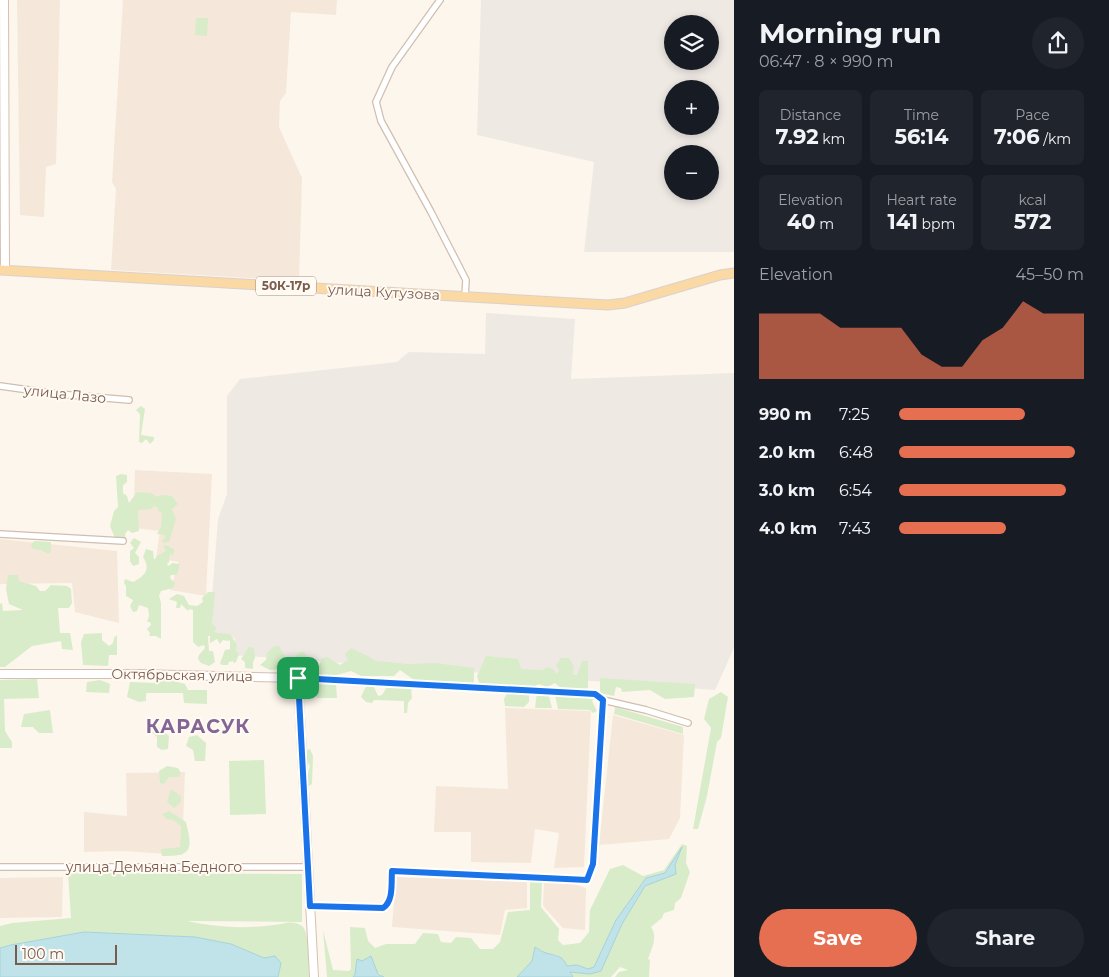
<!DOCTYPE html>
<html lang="en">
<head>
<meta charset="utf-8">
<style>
	body { margin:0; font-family:Montserrat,sans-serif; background:#20242c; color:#f1f3f6; height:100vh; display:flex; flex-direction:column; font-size:19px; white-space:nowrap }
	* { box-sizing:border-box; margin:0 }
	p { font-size:16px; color:#9ea1a6 }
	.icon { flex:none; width:28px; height:28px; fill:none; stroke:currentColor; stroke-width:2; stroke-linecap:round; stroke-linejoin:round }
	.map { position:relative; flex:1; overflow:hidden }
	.sheet { display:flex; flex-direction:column; background:#171b24; width:375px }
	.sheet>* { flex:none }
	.tools { position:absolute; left:664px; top:15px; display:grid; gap:10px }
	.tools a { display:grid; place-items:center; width:55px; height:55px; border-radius:50%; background:#171b24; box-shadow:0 2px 8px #0003; font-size:25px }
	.scale { position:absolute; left:15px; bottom:12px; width:102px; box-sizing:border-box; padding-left:5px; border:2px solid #7a5c4d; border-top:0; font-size:14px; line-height:18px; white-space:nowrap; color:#7a5c4d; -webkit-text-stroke:4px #fffaf3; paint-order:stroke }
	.pin { position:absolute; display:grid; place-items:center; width:42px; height:42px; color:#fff; margin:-21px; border-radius:10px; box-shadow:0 2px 8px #0006 }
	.round { display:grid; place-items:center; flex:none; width:52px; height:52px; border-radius:26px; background:#20242c }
	.head { display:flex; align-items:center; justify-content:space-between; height:85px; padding:0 25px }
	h1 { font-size:28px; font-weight:700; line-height:38px }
	.stats { display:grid; grid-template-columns:repeat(3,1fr); gap:8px; height:85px; padding:5px 25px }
	.stats div { display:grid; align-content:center; border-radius:8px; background:#20242c; text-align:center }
	.stats b { font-size:21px; font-weight:700 }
	.stats small { font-size:14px; font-weight:400 }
	.stats p { font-size:14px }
	.chart { height:140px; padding:10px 25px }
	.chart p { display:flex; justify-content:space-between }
	.chart svg { width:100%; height:90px; margin-top:5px; fill:#e76f51; opacity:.7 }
	.button { display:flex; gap:10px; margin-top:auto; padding:10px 25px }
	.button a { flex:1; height:58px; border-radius:30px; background:#e76f51; color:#fff; font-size:20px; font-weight:700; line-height:58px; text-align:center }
	.button a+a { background:#20242c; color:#f1f3f6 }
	ul { padding:0 25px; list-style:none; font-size:16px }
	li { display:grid; grid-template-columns:80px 60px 1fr; align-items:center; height:38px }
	li i { height:12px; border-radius:6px; background:#e76f51 }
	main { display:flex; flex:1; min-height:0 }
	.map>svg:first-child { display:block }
	.residential { fill:#f5e8da }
	.industrial { fill:#efe9e4; fill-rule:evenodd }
	.green { fill:#d8ecc9 }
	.water { fill:#bfe3e8; stroke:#a5d3da }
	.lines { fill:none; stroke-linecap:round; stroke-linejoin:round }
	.street-casing { stroke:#d1beb0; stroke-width:8 }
	.secondary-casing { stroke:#d6c0b0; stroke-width:10 }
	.primary-casing { stroke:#dad1cd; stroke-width:11 }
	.street { stroke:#fff; stroke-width:5.5 }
	.secondary { stroke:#fff; stroke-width:8 }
	.primary { stroke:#fbd9a5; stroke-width:9 }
	.route-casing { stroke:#fff; stroke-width:10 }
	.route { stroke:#1a73e8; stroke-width:6 }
	.labels { text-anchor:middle; stroke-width:4; stroke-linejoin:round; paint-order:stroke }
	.shield { fill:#fffaf3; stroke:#a28b7f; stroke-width:1 }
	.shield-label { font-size:12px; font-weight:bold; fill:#7a5c4d }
	.street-label { font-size:14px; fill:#7a5c4d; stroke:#fffaf3 }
	.district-label { font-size:19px; font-weight:bold; letter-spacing:1px; fill:#846695; stroke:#fffaf3 }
</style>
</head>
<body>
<main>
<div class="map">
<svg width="734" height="977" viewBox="0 0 734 977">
	<rect width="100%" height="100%" fill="#fdf6ec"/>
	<path class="residential" d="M17 0H60L56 164 46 167 44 217 20 215Z
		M123 0H337L336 15 291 12 286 93 280 101 279 127 302 178 299 281 111 270 116 189 112 182Z
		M135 470 212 474 206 596 170 590 179 562 156 558 160 531 133 528Z
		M0 539 117 551 119 623 75 612 72 583 0 584Z
		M505 708 591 711 584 867 554 868 559 833 535 829 531 863 471 862V832H434L436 786 508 789Z
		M613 715 684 735 680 818 669 839 599 845Z
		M185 772 182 855 123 851 84 852V812L127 816 126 773Z
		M63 877 62 917 0 918V878Z
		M396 877 527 882V908L505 910 500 935 392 927Z
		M544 880 566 882 586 888 585 930 563 928 543 906Z"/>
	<path class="industrial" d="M481 0H734V252H584L594 162 477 135ZM672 24H710V61H672ZM672 89H710V126H672ZM672 154H710V191H672Z
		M486 313 575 319 571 379 734 373V648L715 690 233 655 235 638 209 635 218 519 227 494V396L240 379 397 362 409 352 485 354Z"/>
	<path class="green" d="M196 18H208L207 36 195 35Z
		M141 406 145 409 141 435 154 437V440L150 444 146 439 142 443 139 442 140 414 136 410Z
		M121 474 127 475V482L123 485V493L127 496 129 503 137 492 151 493 157 497 161 495 172 496 178 504 172 509 176 519 169 542 163 543 162 540 165 538V535L157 534 161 527 162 513 158 511V508L154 506 151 509 138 510 139 531 132 533 128 530 125 534 126 541 115 538 110 526 114 511 118 507 116 476Z
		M134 538 141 542 135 553 139 557V564L133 566 130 561V551L134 548 130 543Z
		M34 541 51 542V552L48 554 41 550 33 549 31 545Z
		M166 545 175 550 173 555 170 554 169 562 167 564 168 566 173 563 180 564 177 575H171L170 578 175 583 173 588 161 591 159 596 161 603V639L156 636H149L150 633 147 629 151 625 150 622H147L149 616 148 608 139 605 137 611 133 612 130 606 133 600 126 596V586L124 583 125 579 133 582C145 576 151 569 143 557L146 549 153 551 154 560 158 555 166 551 163 546Z
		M8 575H18L19 581 36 586 40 591H45L51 585 67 586 71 589 72 603 69 608H58L60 633H70L73 650 62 649 61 641 32 646 5 667H0V604L2 603 3 611 23 610 9 604 6 589Z
		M208 592H215L212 624 217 628 214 631 217 633 230 634 237 645 236 651 239 654 236 662 234 663 233 661 229 662 228 665H222L220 663 225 650 230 649V640L228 641 223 640 220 644 217 639 210 643V636H208L209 651H213L215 662 209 666 201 663 198 659 199 655 205 648 204 645 198 647 193 642V610L189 609 188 611 181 604 180 608H176L177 602 169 599 177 594 184 596 189 605 197 606 203 602 202 598Z
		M102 633V640L109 646 113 643 114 638 117 635V655H109L108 666 83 665 81 642 84 634Z
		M274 646H279L285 656V662L292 669 286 672 280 669 270 670 260 665 266 660 267 653Z
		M249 647 254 648 255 658 253 662V669L245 668V662L241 659Z
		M351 648 366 655 376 661 410 664 436 663 474 668V683L425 682 414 680 400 670 394 676H361L351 671 333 676H319L316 673 322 658 328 657 340 665 348 660 345 654Z
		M303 651 309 659V674L300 675 294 666 297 654Z
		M486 656 518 659 521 669 542 670 548 667 553 669 557 674 559 670 556 666 561 658H569L574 667 573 675H577L582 661H588V688C574 695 567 694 555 683L547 687 539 684 531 688 479 683 477 676Z
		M600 678 695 684 694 697 665 699 650 690 622 692 621 688 616 687 614 696 600 693Z
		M37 679 39 698 4 699 5 731 12 742V748H0V680Z
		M166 679 185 684 188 690H207V704L184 703 183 693H146V701L139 702 127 697 130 682 153 683Z
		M100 680 110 684 109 693 86 692 87 682Z
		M326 680 336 684 337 698H317L314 690 321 681Z
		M369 683H379L374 687 378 696 382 695 387 687H411L412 698 408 703 407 713H404V701L374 700 372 703 366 702 361 697 364 690Z
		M513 689 529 694V702L524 707 505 706 504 699 508 691Z
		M537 692H548L552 708H535Z
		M721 692 728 697 721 738 717 742 707 796 698 829H693L711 728 704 719 709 699Z
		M583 694 595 696 592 701 597 711 593 713 590 710 558 709 555 695H574L580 697Z
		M615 707 683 727V734L614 714Z
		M50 710 53 733H39L33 727H21L24 714Z
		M154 723 169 736 168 749 162 750 157 747V737L151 732Z
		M197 735 206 743 205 761H195L193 750 186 746 189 737Z
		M310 749 313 756 312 784 309 786 306 781 310 766 305 758 307 750Z
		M264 760 266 814 230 815 229 761Z
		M167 766 178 768 181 773 179 777H169L164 784 160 783 159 771Z
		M171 789 181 796V802L174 808 167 802Z
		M169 811 186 822C192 848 194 857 162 856L161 849 180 847 181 826 173 820 166 819 162 814Z
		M682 844 687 846 686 863 690 872 681 898 675 903 674 910 664 913 662 918 651 927C658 937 652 948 648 959L650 960 649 977H615L619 972 628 970 620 967 611 977H573L570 972 590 974 601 971 622 924 645 886 675 874V865L681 850 665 873 646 878 616 920 595 967 588 969 578 965 567 966 557 955 544 953 536 947 532 961 517 977H384L362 961 357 960 355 974 353 977H327L323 930 333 970 349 971 351 969 350 927 365 928 368 941 375 948 386 944H415L423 933 438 934 441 942 451 943 456 937 471 938 480 949H493L500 942 508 912 530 910V881H542L541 907 559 929 558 940 563 945 580 943 589 932 590 910 610 869 623 865 643 876 664 870Z
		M68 873 302 874V922L187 921C219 928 249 929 281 924 288 922 297 921 303 927 310 935 308 966 309 977H278L281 963 264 958 231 944 195 937 84 932 11 945 0 948V926L12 923 71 918Z"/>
	<path class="water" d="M682 847 675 865 676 874 645 886 622 924 601 971 590 974 570 972 573 977H517L532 961 535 947C539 949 542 952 546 953 557 956 562 955 567 966L577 965 588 969 594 967 616 920 646 878 665 873Z
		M84 932 195 937 231 944 264 958 275 956 281 963 278 977H0V948L11 945Z
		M371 956 378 974 384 977H353L355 974 357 959 362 961Z"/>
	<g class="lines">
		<defs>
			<path id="street" d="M440 0 392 67 376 102 381 121 431 212 466 280 465 297
				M0 386 58 394 129 400
				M0 534 123 541
				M298 678 595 694 603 700 646 710 688 723
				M0 867H308
				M310 906 383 908C394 901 391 882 392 871L587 880 593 864 603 700"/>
			<path id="secondary" d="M4 0 5 270
				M0 674H138L298 678 314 977"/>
			<path id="primary" d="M0 270 608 305 625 303 652 295 720 275 734 273"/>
		</defs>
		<use href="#street" class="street-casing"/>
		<use href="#secondary" class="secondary-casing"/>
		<use href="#primary" class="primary-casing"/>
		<use href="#street" class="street"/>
		<use href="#secondary" class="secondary"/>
		<use href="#primary" class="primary"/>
	</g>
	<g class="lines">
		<defs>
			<path id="route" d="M298 678 595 694 603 700 593 864 587 880 392 871C391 882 394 901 383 908L310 906Z"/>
		</defs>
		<use href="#route" class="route-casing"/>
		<use href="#route" class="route"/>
	</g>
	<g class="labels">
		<rect class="shield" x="256" y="276.5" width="60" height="19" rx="4"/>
		<g class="shield-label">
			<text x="286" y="290">50К-17р</text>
		</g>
		<g class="street-label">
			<text transform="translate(384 292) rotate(3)" y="5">улица Кутузова</text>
			<text transform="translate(65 394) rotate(6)" y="5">улица Лазо</text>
			<text transform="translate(182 675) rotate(1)" y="5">Октябрьская улица</text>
			<text x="154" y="872">улица Демьяна Бедного</text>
		</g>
		<g class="district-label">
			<text x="198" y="733">КАРАСУК</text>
		</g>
	</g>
</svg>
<div class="tools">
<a><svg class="icon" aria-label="layers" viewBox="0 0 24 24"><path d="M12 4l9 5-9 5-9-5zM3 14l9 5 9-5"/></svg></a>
<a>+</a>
<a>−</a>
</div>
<div class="scale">100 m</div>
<div class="pin" style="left:298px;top:678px;background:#1e9e55"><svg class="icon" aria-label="arrive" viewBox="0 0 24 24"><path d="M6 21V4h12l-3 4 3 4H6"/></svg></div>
</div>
<section class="sheet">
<div class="head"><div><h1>Morning run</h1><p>06:47 · 8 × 990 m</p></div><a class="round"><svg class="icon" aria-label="share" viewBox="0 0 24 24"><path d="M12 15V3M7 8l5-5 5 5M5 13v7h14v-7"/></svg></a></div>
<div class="stats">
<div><p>Distance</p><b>7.92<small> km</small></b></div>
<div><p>Time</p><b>56:14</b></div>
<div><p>Pace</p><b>7:06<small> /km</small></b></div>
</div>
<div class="stats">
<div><p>Elevation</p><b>40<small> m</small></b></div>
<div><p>Heart rate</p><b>141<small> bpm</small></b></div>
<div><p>kcal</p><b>572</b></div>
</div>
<div class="chart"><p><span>Elevation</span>45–50 m</p>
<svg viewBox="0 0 160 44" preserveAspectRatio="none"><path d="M0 44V12L10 12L20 12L30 12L40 19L50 19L60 19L70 19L80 32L90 38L100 38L110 25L120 19L130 6L140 12L150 12L160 12V44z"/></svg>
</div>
<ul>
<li><b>990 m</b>7:25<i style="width:68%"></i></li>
<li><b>2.0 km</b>6:48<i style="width:95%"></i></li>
<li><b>3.0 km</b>6:54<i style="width:90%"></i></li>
<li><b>4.0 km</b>7:43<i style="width:58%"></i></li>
</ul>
<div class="button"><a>Save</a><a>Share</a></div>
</section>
</main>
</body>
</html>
